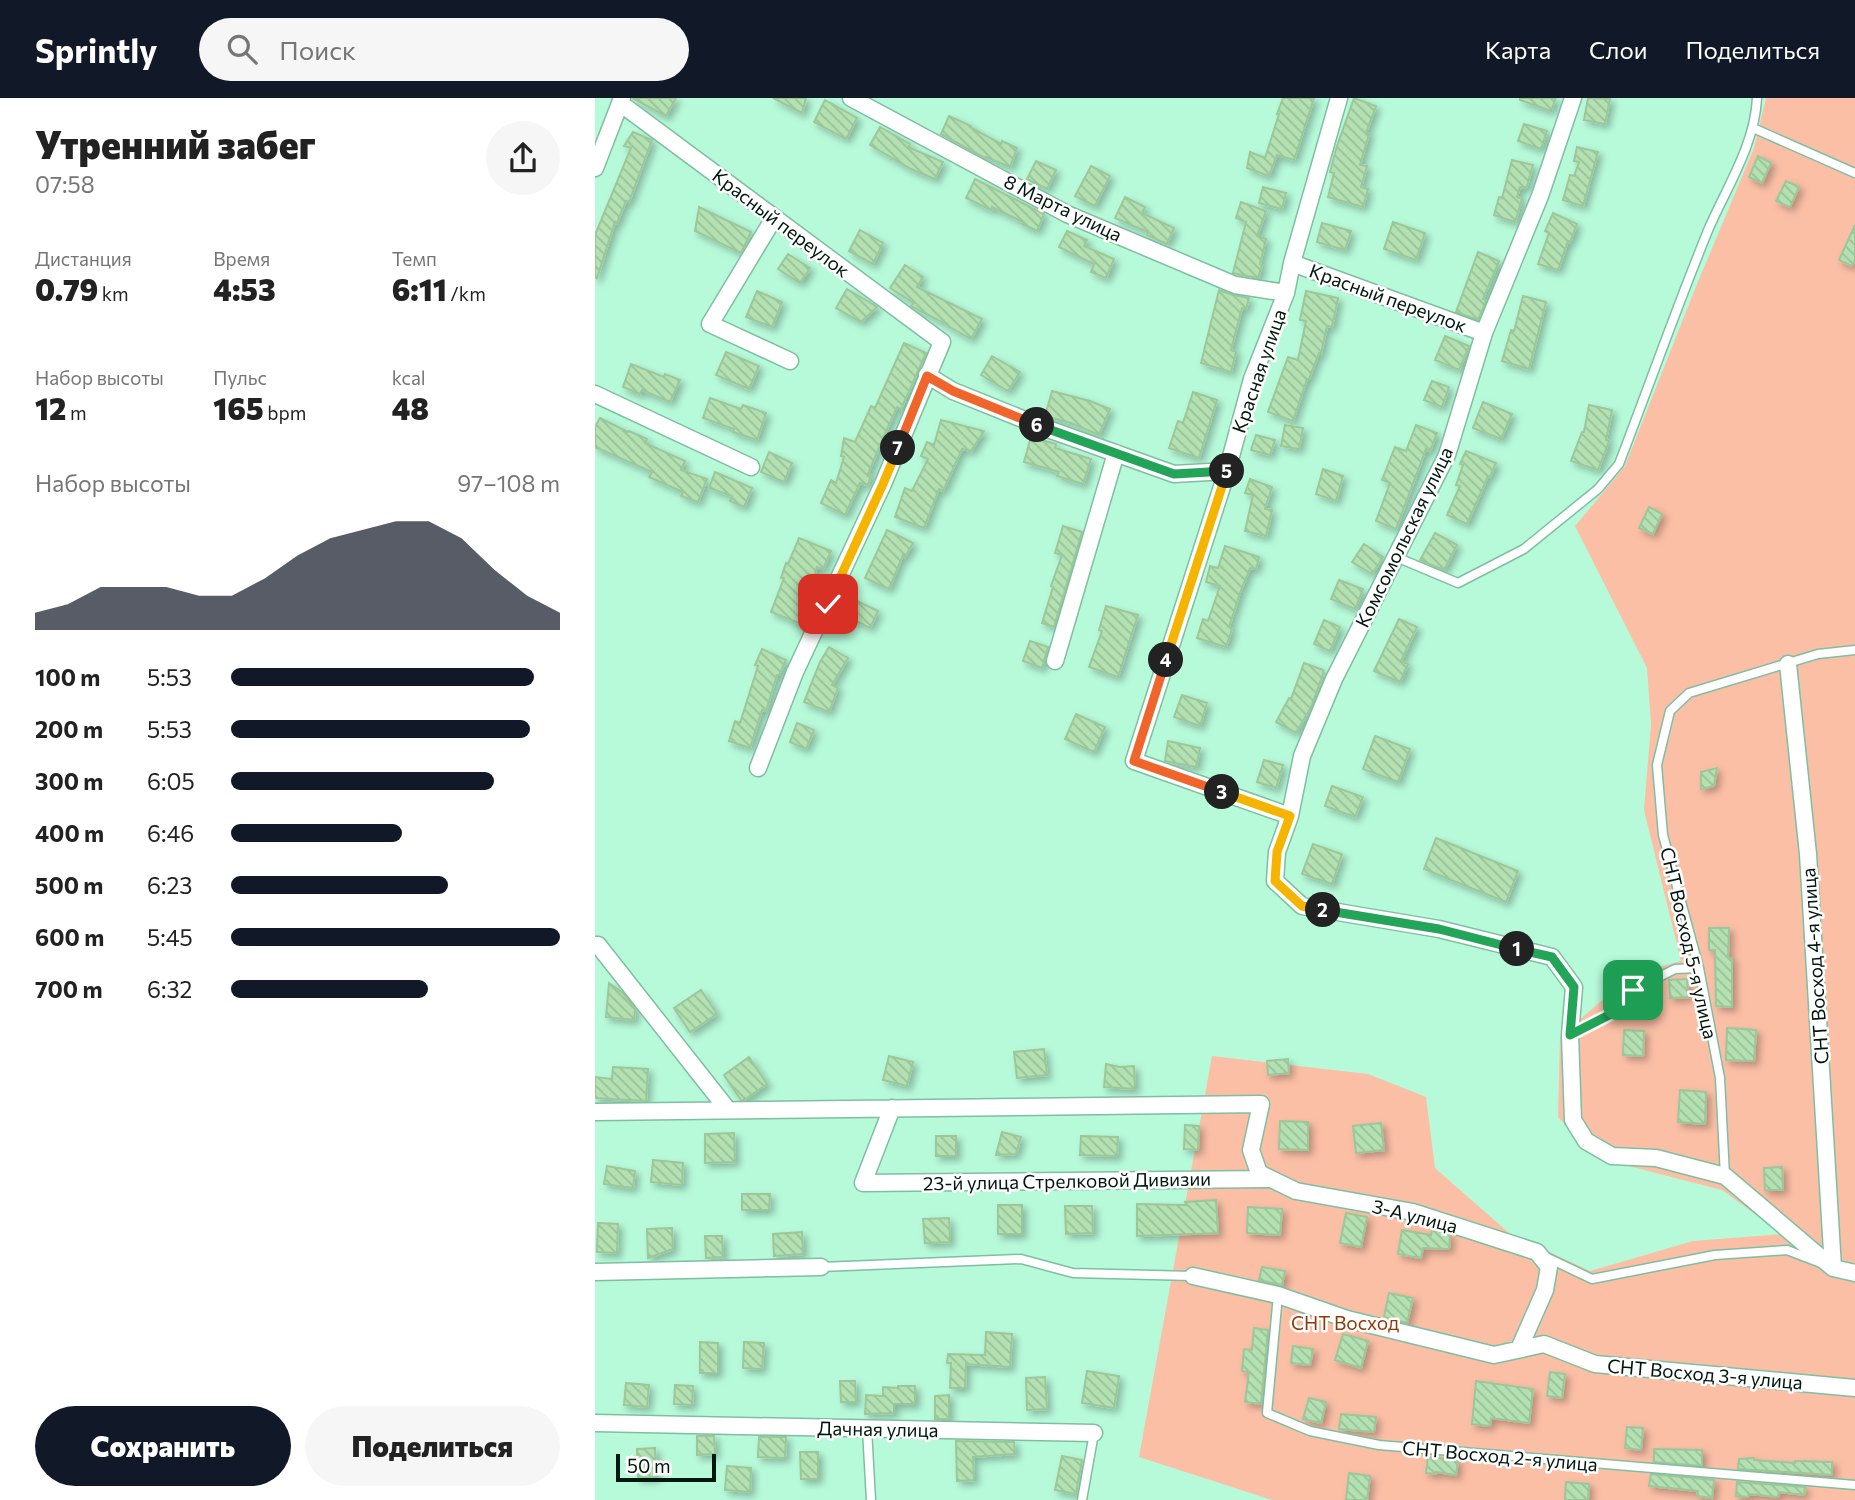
<!DOCTYPE html>
<html lang="ru">
<head>
<meta charset="utf-8">
<style>
	body { margin:0; font-family:Commissioner,sans-serif; background:#f6f6f6; color:#222; height:100vh; display:flex; flex-direction:column; font-size:26px; white-space:nowrap }
	* { box-sizing:border-box; margin:0 }
	p { font-size:23px; color:#767676 }
	.icon { flex:none; width:38px; height:38px; fill:none; stroke:currentColor; stroke-width:2; stroke-linecap:round; stroke-linejoin:round }
	.map { position:relative; flex:1; overflow:hidden }
	.details { display:flex; flex-direction:column; background:#fff; width:595px }
	.details>* { flex:none }
	.scale { position:absolute; left:21px; bottom:18px; width:100px; box-sizing:border-box; padding-left:7px; border:4px solid #00170d; border-top:0; font-size:19px; line-height:24px; white-space:nowrap; color:#00170d; -webkit-text-stroke:5px #fff; paint-order:stroke }
	.pin { position:absolute; display:grid; place-items:center; width:60px; height:60px; color:#fff; margin:-30px; border-radius:14px; box-shadow:0 4px 10px #0006 }
	.km { position:absolute; width:35px; height:35px; margin:-18px; border-radius:50%; background:#222; color:#fff; font-size:19px; line-height:35px; text-align:center }
	.round { display:grid; place-items:center; flex:none; width:74px; height:74px; border-radius:37px; background:#f6f6f6 }
	.head { display:flex; align-items:center; justify-content:space-between; height:119px; padding:0 35px }
	h1 { font-size:38px; font-weight:800; line-height:52px }
	.stats { display:grid; grid-template-columns:repeat(3,1fr); gap:10px; height:119px; padding:7px 35px }
	.stats div { display:grid; align-content:center }
	.stats b { font-size:30px; font-weight:800 }
	.stats small { font-size:19px; font-weight:400 }
	.stats p { font-size:19px }
	.chart { height:196px; padding:14px 35px }
	.chart p { display:flex; justify-content:space-between }
	.chart svg { width:100%; height:126px; margin-top:7px; fill:#111827; opacity:.7 }
	.button { display:flex; gap:14px; margin-top:auto; padding:14px 35px }
	.button a { flex:1; height:80px; border-radius:42px; background:#111827; color:#fff; font-size:28px; font-weight:800; line-height:80px; text-align:center }
	.button a+a { background:#f6f6f6; color:#222 }
	ul { padding:0 35px; list-style:none; font-size:23px }
	li { display:grid; grid-template-columns:112px 84px 1fr; align-items:center; height:52px }
	li i { height:18px; border-radius:9px; background:#111827 }
	header { display:flex; align-items:center; gap:42px; box-sizing:border-box; height:98px; padding:0 35px; background:#111827; color:#fff }
	header strong { font-size:33px }
	nav { display:flex; gap:38px; margin-inline-start:auto; font-size:24px }
	.search { width:490px; height:63px; background:#f6f6f6; display:flex; align-items:center; gap:18px; box-sizing:border-box; padding:0 24px; border-radius:38px; color:#767676; font-size:26px }
	main { display:flex; flex:1; min-height:0 }
	.map>svg:first-child { display:block }
	.green { fill:#fbbfa6 }
	.building { fill:url(#building-back-hatch); stroke:#9bc799; stroke-width:2; filter:url(#shadow) }
	.lines { fill:none; stroke-linecap:round; stroke-linejoin:round }
	.lane-casing { stroke:#7ebfa1; stroke-width:11 }
	.street-casing { stroke:#7ebfa1; stroke-width:19 }
	.lane { stroke:#fff; stroke-width:8 }
	.street { stroke:#fff; stroke-width:16 }
	.split-1-casing { stroke:#fff; stroke-width:14 }
	.split-2-casing { stroke:#fff; stroke-width:14 }
	.split-3-casing { stroke:#fff; stroke-width:14 }
	.split-4-casing { stroke:#fff; stroke-width:14 }
	.split-5-casing { stroke:#fff; stroke-width:14 }
	.split-6-casing { stroke:#fff; stroke-width:14 }
	.split-7-casing { stroke:#fff; stroke-width:14 }
	.split-8-casing { stroke:#fff; stroke-width:14 }
	.split-1 { stroke:#22a559; stroke-width:9 }
	.split-2 { stroke:#22a559; stroke-width:9 }
	.split-3 { stroke:#f5b400; stroke-width:9 }
	.split-4 { stroke:#f0652b; stroke-width:9 }
	.split-5 { stroke:#f5b400; stroke-width:9 }
	.split-6 { stroke:#22a559; stroke-width:9 }
	.split-7 { stroke:#f0652b; stroke-width:9 }
	.split-8 { stroke:#f5b400; stroke-width:9 }
	.labels { text-anchor:middle; stroke-width:5; stroke-linejoin:round; paint-order:stroke }
	.street-label { font-size:19px; fill:#00170d; stroke:#fff }
	.park-label { font-size:19px; fill:#903906; stroke:#fff }
</style>
</head>
<body>
<header>
<strong>Sprintly</strong>
<div class="search"><svg class="icon" aria-label="search" viewBox="0 0 24 24"><circle cx="10" cy="10" r="6"/><path d="M15 15l6 6"/></svg>Поиск</div>
<nav><a>Карта</a><a>Слои</a><a>Поделиться</a></nav>
</header>
<main>
<section class="details">
<div class="head"><div><h1>Утренний забег</h1><p>07:58</p></div><a class="round"><svg class="icon" aria-label="share" viewBox="0 0 24 24"><path d="M12 15V3M7 8l5-5 5 5M5 13v7h14v-7"/></svg></a></div>
<div class="stats">
<div><p>Дистанция</p><b>0.79<small> km</small></b></div>
<div><p>Время</p><b>4:53</b></div>
<div><p>Темп</p><b>6:11<small> /km</small></b></div>
</div>
<div class="stats">
<div><p>Набор высоты</p><b>12<small> m</small></b></div>
<div><p>Пульс</p><b>165<small> bpm</small></b></div>
<div><p>kcal</p><b>48</b></div>
</div>
<div class="chart"><p><span>Набор высоты</span>97–108 m</p>
<svg viewBox="0 0 160 44" preserveAspectRatio="none"><path d="M0 44V38L10 35L20 29L30 29L40 29L50 32L60 32L70 26L80 18L90 12L100 9L110 6L120 6L130 12L140 23L150 32L160 38V44z"/></svg>
</div>
<ul>
<li><b>100 m</b>5:53<i style="width:92%"></i></li>
<li><b>200 m</b>5:53<i style="width:91%"></i></li>
<li><b>300 m</b>6:05<i style="width:80%"></i></li>
<li><b>400 m</b>6:46<i style="width:52%"></i></li>
<li><b>500 m</b>6:23<i style="width:66%"></i></li>
<li><b>600 m</b>5:45<i style="width:100%"></i></li>
<li><b>700 m</b>6:32<i style="width:60%"></i></li>
</ul>
<div class="button"><a>Сохранить</a><a>Поделиться</a></div>
</section>
<div class="map">
<svg width="1260" height="1402" viewBox="0 0 1260 1402">
	<defs>
		<pattern id="building-back-hatch" width="6" height="6" patternUnits="userSpaceOnUse" patternTransform="scale(1.75)"><rect width="6" height="6" fill="#b4e1b2"/><path d="M-1 5l2 2M0 0l6 6M5-1l2 2" fill="none" stroke="#99c098"/></pattern>
		<filter id="shadow"><feDropShadow dx="4" dy="4" stdDeviation="3.5" flood-color="#0004"/></filter>
	</defs>
	<rect width="100%" height="100%" fill="#b7fada"/>
	<path class="green" d="M1171 0H1260V1402H677L544 1359 617 958 773 976 831 999 840 1070 914 1135 995 1173 1098 1143 1187 1136 1127 1092 999 1059 963 1019 965 939 1037 876 1086 863 1049 712 1056 627 1052 570 980 428 1030 368 1100 191 1159 50Z"/>
	<path class="building" d="M37 0H81L71 18Z
		M178 0H211L207 15Z
		M688 0H719L699 62 682 57 674 78 652 70 655 54 670 60 684 16H682Z
		M759 0 781 8 771 35 774 36 765 67 772 68 766 89 773 91 768 109 733 99 739 75 735 74 741 51Z
		M925 0H961L956 13 925 2Z
		M993 0 1015 1 1010 26 989 22Z
		M230 2 262 20 251 41 219 24Z
		M354 18 376 28 375 29 406 46 407 43 422 50 415 69 391 59 390 60 346 36Z
		M929 26 952 33 946 51 923 43Z
		M285 29 315 46 313 49 348 64 340 81 316 71 275 47Z
		M38 34 57 42 34 104 31 103 22 125 20 124 2 180H0V137L36 50 29 48Z
		M982 49 1003 54 988 108 968 102 975 77 979 78 984 64 979 63Z
		M1163 58 1176 65 1167 85 1154 79Z
		M917 62 938 67 932 88 930 90 925 89 922 99 927 101 920 124 899 117 904 99 907 100Z
		M441 63 461 72 452 91 432 81Z
		M496 68 515 78 500 108 480 98Z
		M380 81 449 116 442 133 427 126 428 124 397 109 396 112 371 100Z
		M1191 83 1204 89 1195 109 1181 103Z
		M668 89 691 95 687 111 664 105Z
		M530 99 550 109 547 115 579 130 572 146 552 137 553 134 520 120Z
		M646 104 671 113 662 138 671 141 665 166 667 167 663 180 638 175 651 124 641 120Z
		M104 109 156 134 146 155 100 133Z
		M958 115 982 126 975 144 973 143 963 172 943 166 954 135 950 133Z
		M798 124 830 135 821 162 789 151Z
		M727 125 756 133 750 152 722 144Z
		M1260 127V162L1257 168 1244 162Z
		M265 132 288 145 278 166 254 153Z
		M472 133 492 142 489 148 519 161 511 180 496 174 499 166 464 149Z
		M883 154 904 163 888 201 891 203 883 222 861 214Z
		M193 156 215 170 205 185 183 171Z
		M310 167 328 179 322 189 387 221 376 241 353 228V227L318 209 316 208 319 205 295 190Z
		M252 191 279 207 282 209 266 224 241 210Z
		M624 192 638 197 654 200 651 211 647 210 636 252 641 254 636 274 606 265Z
		M162 193 187 204 177 229 151 219Z
		M711 193 743 200 737 229 732 228 726 256 724 255 714 281H712L698 323 673 314 693 259 703 262 711 223 705 222Z
		M928 198 951 204 934 271 907 263 916 232 919 233Z
		M850 238 874 248 864 272 840 262Z
		M309 245 331 255 306 311 302 309 288 340 273 376 276 377 273 387 265 385 250 417 226 405 236 382 241 385 249 359 246 358 249 340 260 344 276 308 280 310Z
		M131 254 164 268 154 291 121 277Z
		M397 258 425 274 413 293 386 277Z
		M36 266 69 279 70 276 85 282 75 304 47 292 45 296 28 289Z
		M837 283 854 289 847 309 829 302Z
		M457 293 495 303 515 311 504 337 476 325 450 318Z
		M598 294 622 302 604 360 574 350 583 323 588 325Z
		M115 300 146 311 148 307 171 315 162 342 138 334 139 331 108 320Z
		M888 304 917 316 906 341 878 330Z
		M994 307 1017 312 1011 342 1014 343 1003 372 976 363 987 334H989Z
		M5 320 33 334 34 333 52 341 50 345 90 363 86 372 112 381 103 404 86 398 88 394 54 379 57 374 0 349V329Z
		M346 322 389 333 376 353 367 351 348 393 344 391 329 430 300 419 310 390 317 393 333 361 326 358 332 344 339 347Z
		M690 327 708 330 704 351 686 348Z
		M821 327 842 335 835 353 831 351 801 431 781 423 795 385 787 382 800 349 811 353Z
		M661 337 680 342 675 357 656 352Z
		M436 339 461 346 460 350 496 361 488 386 462 378 464 374 429 364Z
		M871 353 901 365 895 379 893 378 872 426 852 417 865 388 861 387 868 367 865 366Z
		M174 354 197 365 189 384 166 374Z
		M728 371 748 378 741 403 721 396Z
		M120 374 157 390 149 409 135 403 137 398 114 390Z
		M655 381 677 389 670 411 677 412 671 438 650 433 658 397 650 395Z
		M1054 409 1067 416 1058 436 1044 430Z
		M468 428 487 434 459 529 447 525 458 489 456 488 467 457 460 455Z
		M292 432 318 445 310 459 308 457 294 491 270 480Z
		M840 435 862 447 849 472 825 462Z
		M204 440 236 453 228 471 222 469 204 525 176 514 189 480H186L191 465 193 466Z
		M769 446 788 459 777 476 757 464Z
		M630 448 664 459 661 471 655 470 645 495 634 529 637 531 631 549 602 540 608 521 613 523 625 488 611 484 615 468 623 470Z
		M744 482 768 491 760 511 736 501Z
		M260 502 283 513 275 530 252 518Z
		M511 508 543 517 523 579 494 569 507 533 504 532Z
		M804 521 822 529 806 563 813 566 805 584 779 573Z
		M729 522 745 529 735 553 719 546Z
		M435 543 453 549 447 570 428 563Z
		M234 549 253 560 237 587 243 590 234 614 209 604 225 564Z
		M167 551 191 562 184 577H182L171 613 167 612 155 650 134 643 140 623 145 625 163 568 160 567Z
		M709 565 728 572V576L716 609 701 635 681 624 694 600 696 601Z
		M587 597 612 605 605 628 579 619Z
		M481 616 510 629 499 654 470 641Z
		M202 625 219 632 211 651 195 644Z
		M780 638 815 651 803 684 768 671Z
		M573 643 605 650 601 669 570 663Z
		M669 662 688 667 681 690 662 684Z
		M1122 670 1119 688 1106 691V674Z
		M737 688 768 699 760 719 730 708Z
		M841 740 923 773 911 804 829 771Z
		M718 746 747 756 737 786 707 776Z
		M1114 830H1134L1133 860H1137V909L1121 908 1120 852H1114Z
		M1092 881 1093 899 1075 900 1074 882Z
		M14 885 28 895 40 911 39 922 11 919Z
		M106 892 122 916 95 934 79 910Z
		M1132 930 1161 932 1159 963 1131 962Z
		M1029 932 1049 933 1048 958 1028 957Z
		M449 951 452 977 422 980 419 954Z
		M294 958 318 964 312 988 288 982Z
		M154 959 172 986 149 1002H146L129 977Z
		M693 961 694 975 673 977 672 963Z
		M511 966 525 969 539 968 540 991 509 989Z
		M18 969 53 971 51 1003 0 1000V979L17 981Z
		M1085 992 1111 994 1110 1026 1083 1024Z
		M685 1023 713 1024V1052L684 1051Z
		M786 1025 789 1052 761 1055 758 1028Z
		M590 1027 604 1028 603 1052 589 1051Z
		M407 1034 426 1039 421 1056 401 1057Z
		M139 1035 140 1064 110 1065V1036Z
		M341 1038H361V1058H341Z
		M486 1038 523 1039 522 1058 485 1057Z
		M58 1062 88 1065 87 1087 56 1084Z
		M12 1068 40 1073 38 1090 9 1086Z
		M1187 1069 1188 1092H1170L1169 1070Z
		M147 1096H175L174 1112H147Z
		M621 1102 623 1135 542 1138V1106L591 1107 590 1104Z
		M403 1107H427V1136H403Z
		M470 1108H497L498 1135 471 1136Z
		M653 1109 687 1111 685 1137 652 1135Z
		M751 1115 772 1119 766 1149 745 1145Z
		M354 1120 355 1144 330 1145 328 1121Z
		M3 1125 23 1126 22 1155 2 1154Z
		M77 1130 78 1151 53 1160 52 1131Z
		M807 1132 836 1137 837 1132H840L855 1137 854 1151 828 1150 826 1160 803 1156Z
		M207 1134 208 1156 179 1158 178 1136Z
		M110 1138H127L128 1159 111 1160Z
		M667 1169 690 1173 687 1187 664 1182Z
		M794 1195 818 1200 812 1225 789 1219Z
		M659 1230 673 1232 666 1306 650 1304 654 1274 647 1273 649 1251 657 1252Z
		M391 1234 417 1236 415 1269 371 1266 370 1290H355L356 1265H352L353 1256 390 1257Z
		M748 1236 773 1243 766 1270 740 1262Z
		M105 1244 123 1245V1275H105Z
		M149 1244 169 1245 167 1271 148 1270Z
		M698 1248 718 1251 715 1267 696 1265Z
		M492 1273 524 1278 519 1310 487 1305Z
		M955 1274 970 1276 967 1300 952 1298Z
		M450 1279 452 1311 432 1312 431 1280Z
		M245 1283H260L261 1304H246Z
		M881 1283 938 1291 934 1325 896 1320 895 1328 877 1326Z
		M31 1285 54 1287 52 1309 29 1307Z
		M80 1287 98 1288 97 1307 79 1306Z
		M303 1288H320V1306H299V1315L270 1316 271 1297 288 1298V1289L303 1290Z
		M354 1297V1321H340V1298Z
		M714 1300 731 1304 726 1325 708 1321Z
		M746 1316 781 1319 779 1334 744 1331Z
		M1032 1329 1048 1330 1046 1352 1030 1350Z
		M102 1338H119L120 1356 102 1357Z
		M164 1339H191L190 1360 163 1359Z
		M361 1343 419 1344 420 1356 378 1359 379 1382 362 1383Z
		M60 1350 61 1379 43 1380 42 1351Z
		M1059 1351 1107 1352V1368L1059 1364Z
		M205 1354H223V1381H206Z
		M467 1358 487 1362 481 1396 460 1392Z
		M833 1359 863 1362 861 1377 841 1374V1376L831 1375Z
		M1159 1360V1362L1200 1365V1363L1237 1364V1377L1143 1371 1144 1361Z
		M132 1368 156 1370 155 1394 130 1392Z
		M754 1375 775 1378 772 1402H751Z
		M1056 1376 1119 1382 1117 1400 1102 1398 1103 1393 1054 1388Z
		M971 1384 994 1386 993 1402H970Z
		M1142 1384 1210 1389 1209 1397 1184 1394 1183 1399 1154 1396 1153 1399 1141 1398Z"/>
	<g class="lines">
		<defs>
			<path id="lane" d="M1158 30 1260 75
				M801 459 863 485 929 451 1003 391 1024 366C1054 288 1082 208 1114 130 1132 89 1160 46 1162 0
				M976 936 1019 915 1038 892 1080 871 1104 870
				M1130 1078 1125 980 1104 870 1068 737 1062 667 1075 613 1094 595 1223 556 1260 552
				M951 1159 997 1181 1120 1157 1192 1152 1226 1165
				M226 1169 426 1161 478 1175 598 1178
				M683 1197 672 1315 715 1333 784 1347 1260 1387
				M272 1331 276 1402
				M487 1402 499 1335"/>
			<path id="street" d="M256 0 472 116 640 187 691 195
				M978 0 945 98 889 235 852 357 739 581 707 658 695 718 682 754 680 783 707 808 844 831 957 859 979 889 975 937 978 1022 991 1043 1017 1058 1061 1060 1130 1078 1238 1170 1260 1175
				M25 5 347 244 288 386 200 574 163 670
				M0 70 27 0
				M179 120 115 226 195 263
				M697 165 889 235
				M332 277 358 293 450 330 579 376 632 373
				M0 296 156 369
				M460 563 521 355
				M1193 566 1213 756 1238 1170
				M695 718 539 663 632 373 657 281 691 195 697 165 744 0
				M0 847H3L133 1012
				M297 1010 268 1085 674 1081
				M0 1014 666 1006 656 1052 664 1075 701 1093 818 1114 942 1154 954 1169 950 1192 924 1251
				M0 1174 226 1169
				M598 1178 683 1197 752 1221 899 1257 949 1246 1000 1266 1260 1290
				M0 1325 499 1335"/>
		</defs>
		<use href="#lane" class="lane-casing"/>
		<use href="#street" class="street-casing"/>
		<use href="#lane" class="lane"/>
		<use href="#street" class="street"/>
	</g>
	<g class="lines">
		<defs>
			<path id="split-1" d="M922 851 957 859 979 889 975 937 1018 915 1038 892"/>
			<path id="split-2" d="M728 812 844 831 922 851"/>
			<path id="split-3" d="M627 694 695 718 682 754 680 783 707 808 728 812"/>
			<path id="split-4" d="M571 562 539 663 627 694"/>
			<path id="split-5" d="M571 562 632 373"/>
			<path id="split-6" d="M442 327 579 376 632 373"/>
			<path id="split-7" d="M303 350 332 278 358 293 442 327"/>
			<path id="split-8" d="M233 506 288 386 303 350"/>
		</defs>
		<use href="#split-1" class="split-1-casing"/>
		<use href="#split-2" class="split-2-casing"/>
		<use href="#split-3" class="split-3-casing"/>
		<use href="#split-4" class="split-4-casing"/>
		<use href="#split-5" class="split-5-casing"/>
		<use href="#split-6" class="split-6-casing"/>
		<use href="#split-7" class="split-7-casing"/>
		<use href="#split-8" class="split-8-casing"/>
		<use href="#split-1" class="split-1"/>
		<use href="#split-2" class="split-2"/>
		<use href="#split-3" class="split-3"/>
		<use href="#split-4" class="split-4"/>
		<use href="#split-5" class="split-5"/>
		<use href="#split-6" class="split-6"/>
		<use href="#split-7" class="split-7"/>
		<use href="#split-8" class="split-8"/>
	</g>
	<g class="labels">
		<g class="street-label">
			<text transform="translate(468 110) rotate(26)" y="7">8 Марта улица</text>
			<text transform="translate(186 125) rotate(37)" y="7">Красный переулок</text>
			<text transform="translate(793 200) rotate(20)" y="7">Красный переулок</text>
			<text transform="translate(664 273) rotate(-71)" y="7">Красная улица</text>
			<text transform="translate(809 439) rotate(-64)" y="7">Комсомольская улица</text>
			<text transform="translate(1094 845) rotate(77)" y="7">СНТ Восход 5-я улица</text>
			<text transform="translate(1220 868) rotate(-94)" y="7">СНТ Восход 4-я улица</text>
			<text transform="translate(472 1083) rotate(-1)" y="7">23-й улица Стрелковой Дивизии</text>
			<text transform="translate(820 1118) rotate(14)" y="7">3-А улица</text>
			<text transform="translate(1110 1276) rotate(5)" y="7">СНТ Восход 3-я улица</text>
			<text transform="translate(283 1331) rotate(1)" y="7">Дачная улица</text>
			<text transform="translate(905 1358) rotate(5)" y="7">СНТ Восход 2-я улица</text>
		</g>
		<g class="park-label">
			<text x="750" y="1232">СНТ Восход</text>
		</g>
	</g>
</svg>
<div class="scale">50 m</div>
<div class="pin" style="left:1038px;top:892px;background:#1e9e55"><svg class="icon" aria-label="arrive" viewBox="0 0 24 24"><path d="M6 21V4h12l-3 4 3 4H6"/></svg></div>
<div class="pin" style="left:233px;top:506px;background:#d93025"><svg class="icon" aria-label="check" viewBox="0 0 24 24"><path d="M5 12l5 5 9-10"/></svg></div>
<b class="km" style="left:922px;top:851px">1</b>
<b class="km" style="left:728px;top:812px">2</b>
<b class="km" style="left:627px;top:694px">3</b>
<b class="km" style="left:571px;top:562px">4</b>
<b class="km" style="left:632px;top:373px">5</b>
<b class="km" style="left:442px;top:327px">6</b>
<b class="km" style="left:303px;top:350px">7</b>
</div>
</main>
</body>
</html>
